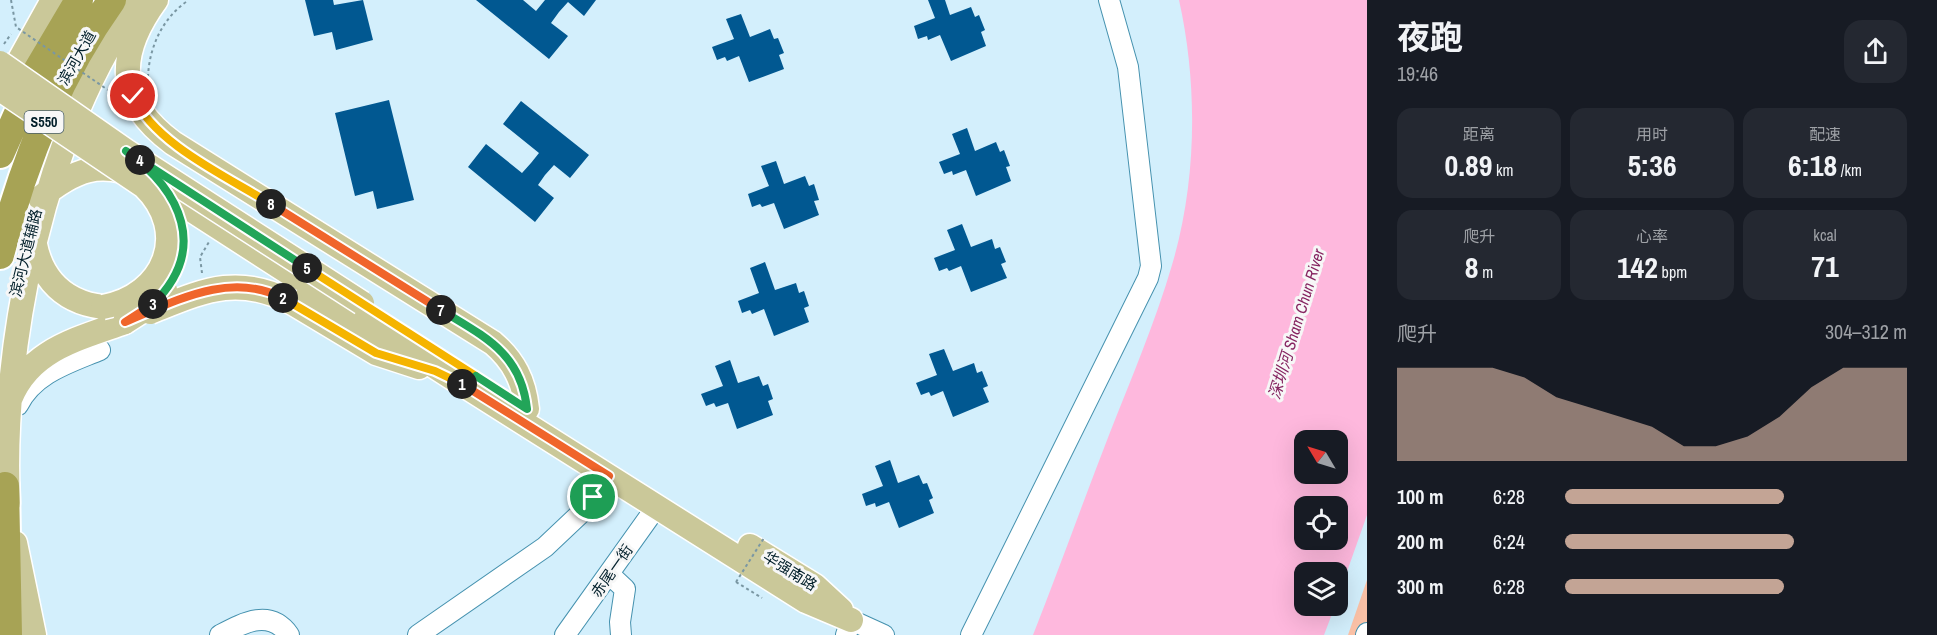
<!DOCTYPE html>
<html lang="zh">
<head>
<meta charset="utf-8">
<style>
	body { margin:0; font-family:"Archivo Narrow","Noto Sans SC",sans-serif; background:#242831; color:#f1f3f6; height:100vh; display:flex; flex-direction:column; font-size:22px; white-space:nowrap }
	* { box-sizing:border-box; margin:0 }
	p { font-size:20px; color:#9ea1a6 }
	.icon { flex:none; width:33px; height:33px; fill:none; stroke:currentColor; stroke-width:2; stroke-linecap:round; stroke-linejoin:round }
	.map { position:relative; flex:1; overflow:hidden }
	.panel { display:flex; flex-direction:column; background:#171b24; width:570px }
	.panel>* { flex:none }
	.needle { width:39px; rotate:308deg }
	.buttons { position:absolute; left:1294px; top:430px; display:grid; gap:12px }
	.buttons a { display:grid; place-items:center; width:54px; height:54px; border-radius:12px; background:#171b24; box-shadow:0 6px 24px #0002; font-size:30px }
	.pin { position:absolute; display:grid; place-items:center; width:51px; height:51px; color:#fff; margin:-26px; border:3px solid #fff; border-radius:50%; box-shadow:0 2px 6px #0007 }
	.km { position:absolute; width:30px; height:30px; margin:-15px; border-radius:50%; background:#222; color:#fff; font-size:16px; line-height:30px; text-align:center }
	.round { display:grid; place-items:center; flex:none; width:63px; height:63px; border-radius:18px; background:#242831 }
	.overview { display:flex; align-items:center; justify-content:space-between; height:102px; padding:0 30px }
	h1 { font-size:33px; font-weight:700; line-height:45px }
	.metrics { display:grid; grid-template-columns:repeat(3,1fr); gap:9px; height:102px; padding:6px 30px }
	.metrics div { display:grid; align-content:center; border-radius:15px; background:#242831; text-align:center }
	.metrics b { font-size:30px; font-weight:700 }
	.metrics small { font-size:16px; font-weight:400 }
	.metrics p { font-size:16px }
	.chart { height:168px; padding:12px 30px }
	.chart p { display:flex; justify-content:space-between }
	.chart svg { width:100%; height:108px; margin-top:6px; fill:#c3a495; opacity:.7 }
	ul { padding:0 30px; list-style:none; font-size:20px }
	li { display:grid; grid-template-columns:96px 72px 1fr; align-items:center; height:45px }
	li i { height:15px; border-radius:8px; background:#c3a495 }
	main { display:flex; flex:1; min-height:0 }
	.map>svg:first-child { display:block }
	.green { fill:#fbc2a7 }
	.water { fill:#feb8dd; fill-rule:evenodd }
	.building { fill:#015891 }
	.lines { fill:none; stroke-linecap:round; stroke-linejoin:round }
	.minor-casing { stroke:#4692af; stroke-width:22 }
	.major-casing { stroke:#fff; stroke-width:27 }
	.highway-casing { stroke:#fff; stroke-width:32 }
	.path { stroke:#7a97a3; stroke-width:2; stroke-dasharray:3 3; stroke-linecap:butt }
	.minor { stroke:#fff; stroke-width:20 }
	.major { stroke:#cac899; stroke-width:24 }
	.highway { stroke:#a7a355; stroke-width:28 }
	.major-bridge-casing { stroke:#fff; stroke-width:27; stroke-linecap:butt }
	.path-bridge { stroke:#7a97a3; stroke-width:2; stroke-dasharray:3 3; stroke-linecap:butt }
	.major-bridge { stroke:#cac899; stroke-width:24 }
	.split-1-casing { stroke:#fff; stroke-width:12 }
	.split-2-casing { stroke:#fff; stroke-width:12 }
	.split-3-casing { stroke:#fff; stroke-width:12 }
	.split-4-casing { stroke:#fff; stroke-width:12 }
	.split-5-casing { stroke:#fff; stroke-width:12 }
	.split-6-casing { stroke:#fff; stroke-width:12 }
	.split-7-casing { stroke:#fff; stroke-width:12 }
	.split-8-casing { stroke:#fff; stroke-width:12 }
	.split-9-casing { stroke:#fff; stroke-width:12 }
	.split-1 { stroke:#f0652b; stroke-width:8 }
	.split-2 { stroke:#f5b400; stroke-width:8 }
	.split-3 { stroke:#f0652b; stroke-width:8 }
	.split-4 { stroke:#22a559; stroke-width:8 }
	.split-5 { stroke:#22a559; stroke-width:8 }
	.split-6 { stroke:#f5b400; stroke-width:8 }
	.split-7 { stroke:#22a559; stroke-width:8 }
	.split-8 { stroke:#f0652b; stroke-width:8 }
	.split-9 { stroke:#f5b400; stroke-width:8 }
	.labels { text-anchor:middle; stroke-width:6; stroke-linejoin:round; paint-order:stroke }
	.shield { fill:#f7f7f7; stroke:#4a5f67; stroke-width:1.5 }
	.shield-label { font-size:14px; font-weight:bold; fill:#001e29 }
	.street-label { font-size:15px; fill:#001e29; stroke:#f7f7f7 }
	.water-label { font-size:16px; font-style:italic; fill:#862561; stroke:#f7f7f7 }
</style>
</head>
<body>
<main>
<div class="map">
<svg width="1367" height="635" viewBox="0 0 1367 635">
	<rect width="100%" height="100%" fill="#d3effc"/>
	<path class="green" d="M1367 580V635H1348Z"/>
	<path class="water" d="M1179 0H1367V515L1338 597V573H1305V606H1335L1324 635H1033C1059 569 1083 502 1109 435 1131 379 1155 323 1172 265 1197 181 1198 85 1179 0ZM1305 441H1338V474H1305ZM1305 507H1338V540H1305Z"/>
	<path class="building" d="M305 0H333L334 5 363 0 373 40 336 50 332 32 314 36Z
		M476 0H523L536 11 545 0H596L584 16 568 2 559 12 551 23 568 36 549 59Z
		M928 0H945L950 15 971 7 975 17 979 15 985 30 981 32 986 46 951 61 940 35 928 40 927 36 918 39 914 26 935 18Z
		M741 14 750 37 770 29 774 39 778 38 784 53 779 55 784 69 749 82 739 56 727 61 725 57 717 60 712 47 734 39 726 19Z
		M389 100 414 200 377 209 373 191 355 196 335 113Z
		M521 101 589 155 570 178 554 165 545 175 538 185 554 198 535 222 468 167 486 144 522 173 531 163 539 153 503 124Z
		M967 128 975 151 996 142 1000 152 1004 150 1010 166 1006 167 1011 181 976 196 966 170 953 175 952 171 944 174 939 162 960 154 952 134Z
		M776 161 784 184 805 176 809 186 814 184 819 200 814 201 819 215 784 229 774 203 762 207 760 204 752 207 748 194 769 186 761 166Z
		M962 224 971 247 992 239 995 249 1000 247 1006 262 1001 264 1007 278 971 292 961 266 949 271 947 268 939 271 934 258 955 250 947 230Z
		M765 262 775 290 796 283 799 293 804 291 809 306 804 308 809 322 774 336 764 309 752 314 750 310 742 313 738 301 759 293 750 268Z
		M944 349 953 371 974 363 977 373 982 371 988 386 983 388 989 402 953 417 943 391 931 396 929 392 921 395 916 383 937 375 929 354Z
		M730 360 738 383 759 376 763 386 768 384 773 399 768 401 773 415 737 429 728 403 716 407 714 403 706 406 701 394 723 386 715 366Z
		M890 460 898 483 919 475 923 484 927 483 933 498 929 500 934 513 899 528 889 502 876 507 875 503 866 506 862 494 883 486 875 466Z"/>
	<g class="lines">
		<defs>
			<path id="minor" d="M18 405C34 373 69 363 100 350
				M609 574 625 589 620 622 621 635
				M220 635C243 623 270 608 289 635
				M418 635 545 547 581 513 608 476
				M565 635 657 506
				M846 635 851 620 884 635
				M971 635 1148 278 1151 266 1128 67 1109 0
				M1366 635 1367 633"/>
			<path id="major" d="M156 0C116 55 116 101 173 143L493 343C514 361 524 381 527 409
				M3 90 53 0
				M40 198C74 170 100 159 142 178L451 377 806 601 851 620
				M33 227C35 272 59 302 103 307
				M291 302 376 353 419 367
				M7 408C24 351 75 340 125 322
				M8 503C0 346 45 127 139 0
				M15 543 34 635
				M750 546 815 586 841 610"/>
			<path id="highway" d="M0 154 37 71 79 0
				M0 255C23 163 57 77 112 0
				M5 486 8 635"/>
		</defs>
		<use href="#minor" class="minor-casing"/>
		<use href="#major" class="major-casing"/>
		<use href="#highway" class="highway-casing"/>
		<path class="path" d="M4 44 11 34
			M148 77C149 48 162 19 186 2
			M202 273 200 257 209 242
			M736 582 762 598"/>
		<use href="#minor" class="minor"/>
		<use href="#major" class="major"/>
		<use href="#highway" class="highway"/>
		<defs>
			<path id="major-bridge" d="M0 63 126 151 362 303
				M0 89 144 186C191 232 165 296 103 307
				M150 312C203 291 236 274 291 302
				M125 322 153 304 165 290"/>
		</defs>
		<use href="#major-bridge" class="major-bridge-casing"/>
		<path class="path-bridge" d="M11 0 16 27 108 90 148 81
			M736 582 764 538"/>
		<use href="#major-bridge" class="major-bridge"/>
	</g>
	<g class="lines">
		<defs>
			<path id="split-1" d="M462 384 609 476 593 497"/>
			<path id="split-2" d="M283 298 376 353 435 371 462 384"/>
			<path id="split-3" d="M153 304 125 322C176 301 229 271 283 298"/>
			<path id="split-4" d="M140 160 126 151C181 191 209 249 153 304"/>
			<path id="split-5" d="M140 160 307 268"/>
			<path id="split-6" d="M307 268 476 376"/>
			<path id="split-7" d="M441 310C485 337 521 353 527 409L476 376"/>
			<path id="split-8" d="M271 204 441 310"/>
			<path id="split-9" d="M133 96C154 144 228 177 271 204"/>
		</defs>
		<use href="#split-1" class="split-1-casing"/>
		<use href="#split-2" class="split-2-casing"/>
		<use href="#split-3" class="split-3-casing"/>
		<use href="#split-4" class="split-4-casing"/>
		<use href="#split-5" class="split-5-casing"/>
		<use href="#split-6" class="split-6-casing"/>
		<use href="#split-7" class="split-7-casing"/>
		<use href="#split-8" class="split-8-casing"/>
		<use href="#split-9" class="split-9-casing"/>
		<use href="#split-1" class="split-1"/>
		<use href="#split-2" class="split-2"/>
		<use href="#split-3" class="split-3"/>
		<use href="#split-4" class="split-4"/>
		<use href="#split-5" class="split-5"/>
		<use href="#split-6" class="split-6"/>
		<use href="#split-7" class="split-7"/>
		<use href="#split-8" class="split-8"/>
		<use href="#split-9" class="split-9"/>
	</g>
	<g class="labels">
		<rect class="shield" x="24.5" y="111" width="39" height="22" rx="4.5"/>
		<g class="shield-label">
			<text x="44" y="127">S550</text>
		</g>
		<g class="street-label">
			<text transform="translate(77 58) rotate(-60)" y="5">滨河大道</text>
			<text transform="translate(26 253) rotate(-76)" y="5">滨河大道辅路</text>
			<text transform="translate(612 571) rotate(-55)" y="5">赤尾一街</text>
			<text transform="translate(790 571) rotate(32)" y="5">华强南路</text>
		</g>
		<g class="water-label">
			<text transform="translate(1296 324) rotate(-73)" y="6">深圳河 Sham Chun River</text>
		</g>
	</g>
</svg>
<div class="buttons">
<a><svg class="needle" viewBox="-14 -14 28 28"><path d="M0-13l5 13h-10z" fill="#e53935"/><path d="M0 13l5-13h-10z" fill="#9ea1a6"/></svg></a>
<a><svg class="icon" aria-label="locate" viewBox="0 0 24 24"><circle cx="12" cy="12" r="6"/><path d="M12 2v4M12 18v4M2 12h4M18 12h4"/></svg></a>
<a><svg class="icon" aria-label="layers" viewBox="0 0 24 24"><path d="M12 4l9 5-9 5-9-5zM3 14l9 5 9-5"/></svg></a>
</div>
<div class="pin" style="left:593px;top:497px;background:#1e9e55"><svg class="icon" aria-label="arrive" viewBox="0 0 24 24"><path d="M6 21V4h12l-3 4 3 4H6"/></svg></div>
<div class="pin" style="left:133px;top:96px;background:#d93025"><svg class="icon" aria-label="check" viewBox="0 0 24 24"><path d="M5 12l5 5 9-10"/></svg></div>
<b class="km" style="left:462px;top:384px">1</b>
<b class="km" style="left:283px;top:298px">2</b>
<b class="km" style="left:153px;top:304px">3</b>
<b class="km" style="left:140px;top:160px">4</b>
<b class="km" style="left:307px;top:268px">5</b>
<b class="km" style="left:441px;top:310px">7</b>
<b class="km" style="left:271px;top:204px">8</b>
</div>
<section class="panel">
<div class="overview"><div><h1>夜跑</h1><p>19:46</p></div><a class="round"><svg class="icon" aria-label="share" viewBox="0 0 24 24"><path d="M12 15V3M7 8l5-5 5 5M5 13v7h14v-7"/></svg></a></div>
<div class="metrics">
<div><p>距离</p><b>0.89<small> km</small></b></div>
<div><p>用时</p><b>5:36</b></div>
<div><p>配速</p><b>6:18<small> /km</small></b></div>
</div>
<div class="metrics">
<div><p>爬升</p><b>8<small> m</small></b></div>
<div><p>心率</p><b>142<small> bpm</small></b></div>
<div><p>kcal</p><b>71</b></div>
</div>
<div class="chart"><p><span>爬升</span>304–312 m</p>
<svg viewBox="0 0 160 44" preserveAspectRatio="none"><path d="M0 44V6L10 6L20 6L30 6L40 10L50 18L60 22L70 26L80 30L90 38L100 38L110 34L120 26L130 14L140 6L150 6L160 6V44z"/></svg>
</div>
<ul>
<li><b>100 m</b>6:28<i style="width:64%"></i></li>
<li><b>200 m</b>6:24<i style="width:67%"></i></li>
<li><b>300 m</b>6:28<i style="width:64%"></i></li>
</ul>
</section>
</main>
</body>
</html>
